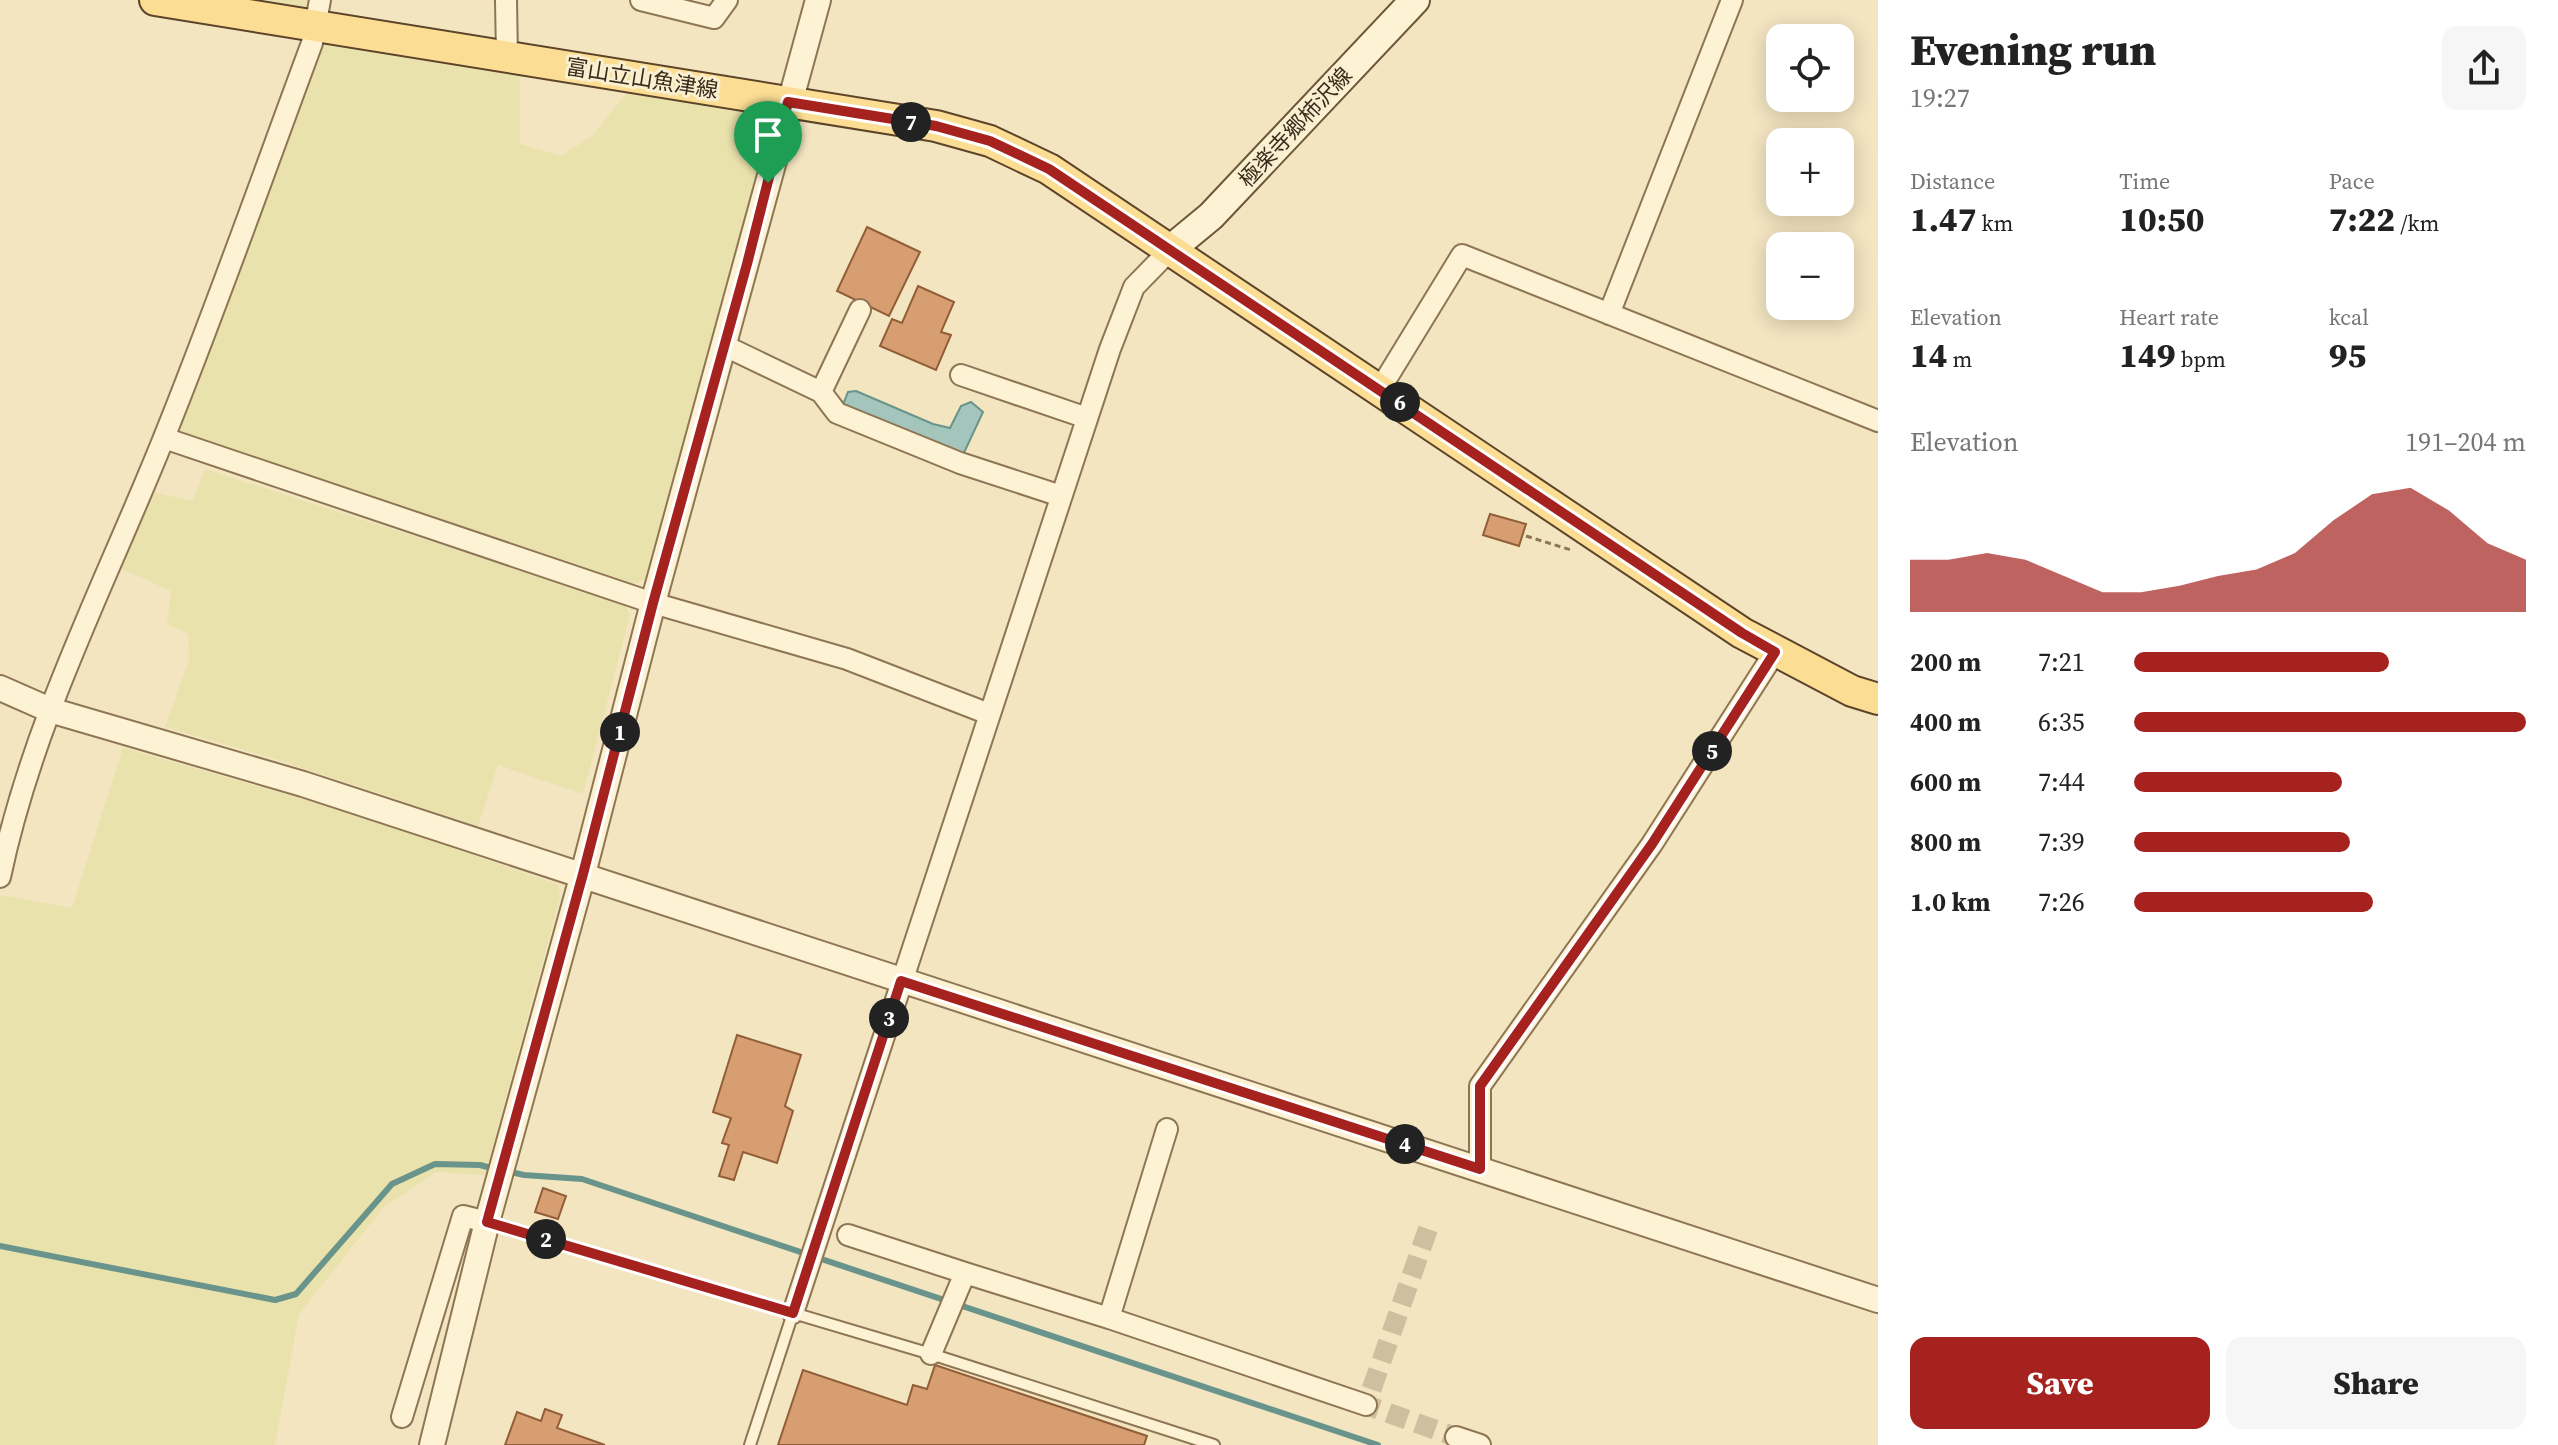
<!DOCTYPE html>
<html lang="en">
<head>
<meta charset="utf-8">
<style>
	body { margin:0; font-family:"Source Serif 4","Noto Sans JP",serif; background:#f6f6f6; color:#222; height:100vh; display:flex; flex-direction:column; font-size:30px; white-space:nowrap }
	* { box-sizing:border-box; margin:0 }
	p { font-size:26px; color:#767676 }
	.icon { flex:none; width:44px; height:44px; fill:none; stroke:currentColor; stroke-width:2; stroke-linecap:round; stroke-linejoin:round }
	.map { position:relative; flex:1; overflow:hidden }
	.drawer { display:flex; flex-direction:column; background:#fff; width:680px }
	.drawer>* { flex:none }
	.controls { position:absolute; left:1766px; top:24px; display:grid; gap:16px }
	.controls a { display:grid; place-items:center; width:88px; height:88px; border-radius:16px; background:#fff; box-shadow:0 4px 20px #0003; font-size:40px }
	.pin { position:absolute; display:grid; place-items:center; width:68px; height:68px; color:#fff; margin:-82px -34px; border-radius:50% 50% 50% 0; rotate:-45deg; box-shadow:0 0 8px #0007 }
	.pin .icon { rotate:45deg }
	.km { position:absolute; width:40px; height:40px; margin:-20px; border-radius:50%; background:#222; color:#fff; font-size:22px; line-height:40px; text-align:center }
	.round { display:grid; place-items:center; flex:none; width:84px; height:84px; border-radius:16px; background:#f6f6f6 }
	.headline { display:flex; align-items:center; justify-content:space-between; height:136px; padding:0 32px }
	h1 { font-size:44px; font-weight:800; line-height:60px }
	.figures { display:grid; grid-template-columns:repeat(3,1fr); gap:12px; height:136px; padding:8px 32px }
	.figures div { display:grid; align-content:center }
	.figures b { font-size:34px; font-weight:800 }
	.figures small { font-size:22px; font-weight:400 }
	.figures p { font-size:22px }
	.chart { height:224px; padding:16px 32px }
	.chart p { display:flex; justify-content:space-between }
	.chart svg { width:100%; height:144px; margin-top:8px; fill:#a5221e; opacity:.7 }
	.primary-button { display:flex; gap:16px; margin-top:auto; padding:16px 32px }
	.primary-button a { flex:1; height:92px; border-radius:16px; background:#a5221e; color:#fff; font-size:32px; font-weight:800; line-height:92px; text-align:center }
	.primary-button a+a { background:#f6f6f6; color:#222 }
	ul { padding:0 32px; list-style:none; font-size:26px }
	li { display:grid; grid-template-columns:128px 96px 1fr; align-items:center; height:60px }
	li i { height:20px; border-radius:10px; background:#a5221e }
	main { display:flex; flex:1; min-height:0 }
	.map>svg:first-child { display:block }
	.farmland { fill:#eae2ac }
	.water { fill:#a3c5bc; stroke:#69948b; stroke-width:2 }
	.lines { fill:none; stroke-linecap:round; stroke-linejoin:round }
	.stream { stroke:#69948b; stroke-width:6 }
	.building { fill:#d69e71; stroke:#915e38; stroke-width:2 }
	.minor-tunnel { stroke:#cec09f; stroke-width:20; stroke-dasharray:20 10; stroke-linecap:butt }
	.service-casing { stroke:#8e7655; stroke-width:14 }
	.minor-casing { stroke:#8e7655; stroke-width:24 }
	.tertiary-casing { stroke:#8e7655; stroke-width:28 }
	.secondary-casing { stroke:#705639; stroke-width:32 }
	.primary-casing { stroke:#5c432a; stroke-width:34 }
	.path { stroke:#8e7655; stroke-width:3; stroke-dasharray:6 4; stroke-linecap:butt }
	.service { stroke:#fdf2d4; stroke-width:10 }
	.minor { stroke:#fdf2d4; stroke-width:20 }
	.tertiary { stroke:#fdf2d4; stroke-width:24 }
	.secondary { stroke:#fdf2d4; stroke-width:28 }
	.primary { stroke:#fbde93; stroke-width:30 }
	.route-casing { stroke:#fff; stroke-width:16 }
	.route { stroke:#a5221e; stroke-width:10 }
	.labels { text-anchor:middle; stroke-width:6; stroke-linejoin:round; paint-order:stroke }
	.street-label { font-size:22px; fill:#3c2c1c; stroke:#f9efd1 }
</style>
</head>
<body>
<main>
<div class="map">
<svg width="1878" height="1445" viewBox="0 0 1878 1445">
	<rect width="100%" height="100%" fill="#f3e5c0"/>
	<path class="farmland" d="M234 0H311L309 12Z
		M334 37 520 69V144L561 156 592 136 630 89 755 104 769 126 645 579 632 586 172 435 321 47Z
		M205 469 624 604 630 615 583 794 498 765 478 826 276 759 165 727 189 660 188 634 167 624 171 591 120 568 152 492 193 501Z
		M123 748 370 818 558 885 560 897 485 1175 436 1172 383 1208 299 1314 275 1445H0V895L72 908Z"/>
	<path class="water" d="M856 391 933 424 950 428 961 406 971 402 983 412 962 457 842 407 848 392Z"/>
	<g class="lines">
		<path class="stream" d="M506 1171 524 1175 582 1179 1378 1445
			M0 1246 275 1300 296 1294 392 1184 435 1164 480 1165 495 1169"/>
	</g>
	<path class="building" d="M867 227 920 252 889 316 837 291Z
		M918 286 954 302 941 332 951 335 936 370 880 346 892 319 902 323Z
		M1490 514 1526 524 1519 546 1483 535Z
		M737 1035 801 1055 785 1106 793 1111 777 1163 743 1152 734 1180 719 1176 729 1145 722 1143 731 1118 713 1112Z
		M543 1188 566 1196 558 1219 535 1212Z
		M935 1365 1147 1436 1144 1445H778L803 1370 907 1405 913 1385 927 1389Z
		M545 1409 562 1415 557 1428 605 1445H505L517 1412 541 1421Z"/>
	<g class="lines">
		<path class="minor-tunnel" d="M1428 1229 1366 1405 1456 1437 1453 1445"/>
		<defs>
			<path id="service" d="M487 1222 931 1354 1214 1445
				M750 1445 793 1313"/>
			<path id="minor" d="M506 0 507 57
				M641 0 714 18 727 0
				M1609 314 1732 0
				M725 346 821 392 837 413 960 463 1061 496
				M961 375 1087 418
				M1380 389 1462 255 1878 421
				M821 392 860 310
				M164 438 653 603 847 659 989 714
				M0 877C32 724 105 584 163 440 216 309 263 175 312 43L320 0
				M1480 1169V1086L1652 844 1775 652
				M848 1235 965 1273 931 1354
				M965 1273 1109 1318 1167 1129
				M793 1313 1110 349 1134 287 1171 249
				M1109 1318 1366 1405
				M402 1417 463 1216 487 1222
				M1456 1437 1480 1445"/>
			<path id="tertiary" d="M0 688 50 710 303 784 1878 1300
				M432 1445 487 1222 583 874 653 603 818 0"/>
			<path id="secondary" d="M1171 249 1211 216 1415 0"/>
			<path id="primary" d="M155 0 936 126 990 141 1049 169 1742 633 1852 691 1878 699"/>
		</defs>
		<use href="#service" class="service-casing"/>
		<use href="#minor" class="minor-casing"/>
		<use href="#tertiary" class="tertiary-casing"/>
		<use href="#secondary" class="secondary-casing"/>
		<use href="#primary" class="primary-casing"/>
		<path class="path" d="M1526 536 1571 550"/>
		<use href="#service" class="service"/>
		<use href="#minor" class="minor"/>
		<use href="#tertiary" class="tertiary"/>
		<use href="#secondary" class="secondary"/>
		<use href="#primary" class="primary"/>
	</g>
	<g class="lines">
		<defs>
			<path id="route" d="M788 102 936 126 990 141 1049 169 1742 633 1775 652 1652 844 1480 1086V1169L901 981 793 1313 487 1222 583 874 653 603 747 264Z"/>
		</defs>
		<use href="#route" class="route-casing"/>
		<use href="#route" class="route"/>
	</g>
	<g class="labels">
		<g class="street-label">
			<text transform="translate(642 78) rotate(9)" y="8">富山立山魚津線</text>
			<text transform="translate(1295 127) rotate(-47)" y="8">極楽寺郷柿沢線</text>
		</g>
	</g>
</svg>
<div class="controls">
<a><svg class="icon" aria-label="locate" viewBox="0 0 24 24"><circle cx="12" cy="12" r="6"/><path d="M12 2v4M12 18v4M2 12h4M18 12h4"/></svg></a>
<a>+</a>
<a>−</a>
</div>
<div class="pin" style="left:768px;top:183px;background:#1e9e55"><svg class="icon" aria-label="arrive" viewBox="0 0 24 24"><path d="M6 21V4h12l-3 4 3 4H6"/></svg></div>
<b class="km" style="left:620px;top:732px">1</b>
<b class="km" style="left:546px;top:1239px">2</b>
<b class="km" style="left:889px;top:1018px">3</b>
<b class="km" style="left:1405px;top:1144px">4</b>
<b class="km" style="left:1712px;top:751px">5</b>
<b class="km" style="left:1400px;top:402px">6</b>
<b class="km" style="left:911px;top:122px">7</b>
</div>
<section class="drawer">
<div class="headline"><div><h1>Evening run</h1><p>19:27</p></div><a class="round"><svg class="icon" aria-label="share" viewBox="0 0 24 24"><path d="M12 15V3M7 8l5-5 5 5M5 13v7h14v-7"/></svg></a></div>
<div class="figures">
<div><p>Distance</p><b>1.47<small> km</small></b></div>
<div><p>Time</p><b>10:50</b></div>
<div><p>Pace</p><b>7:22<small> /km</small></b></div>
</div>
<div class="figures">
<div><p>Elevation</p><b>14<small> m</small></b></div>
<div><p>Heart rate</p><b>149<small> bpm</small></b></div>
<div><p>kcal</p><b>95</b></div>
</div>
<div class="chart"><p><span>Elevation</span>191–204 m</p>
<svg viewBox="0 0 160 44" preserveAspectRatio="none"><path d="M0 44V28L10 28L20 26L30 28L40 33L50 38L60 38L70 36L80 33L90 31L100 26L110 16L120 8L130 6L140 13L150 23L160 28V44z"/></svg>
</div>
<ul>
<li><b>200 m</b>7:21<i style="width:65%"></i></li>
<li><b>400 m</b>6:35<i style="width:100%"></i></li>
<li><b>600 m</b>7:44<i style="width:53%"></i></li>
<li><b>800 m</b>7:39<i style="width:55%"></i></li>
<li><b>1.0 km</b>7:26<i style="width:61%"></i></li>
</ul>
<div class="primary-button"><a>Save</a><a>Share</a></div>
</section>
</main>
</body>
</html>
